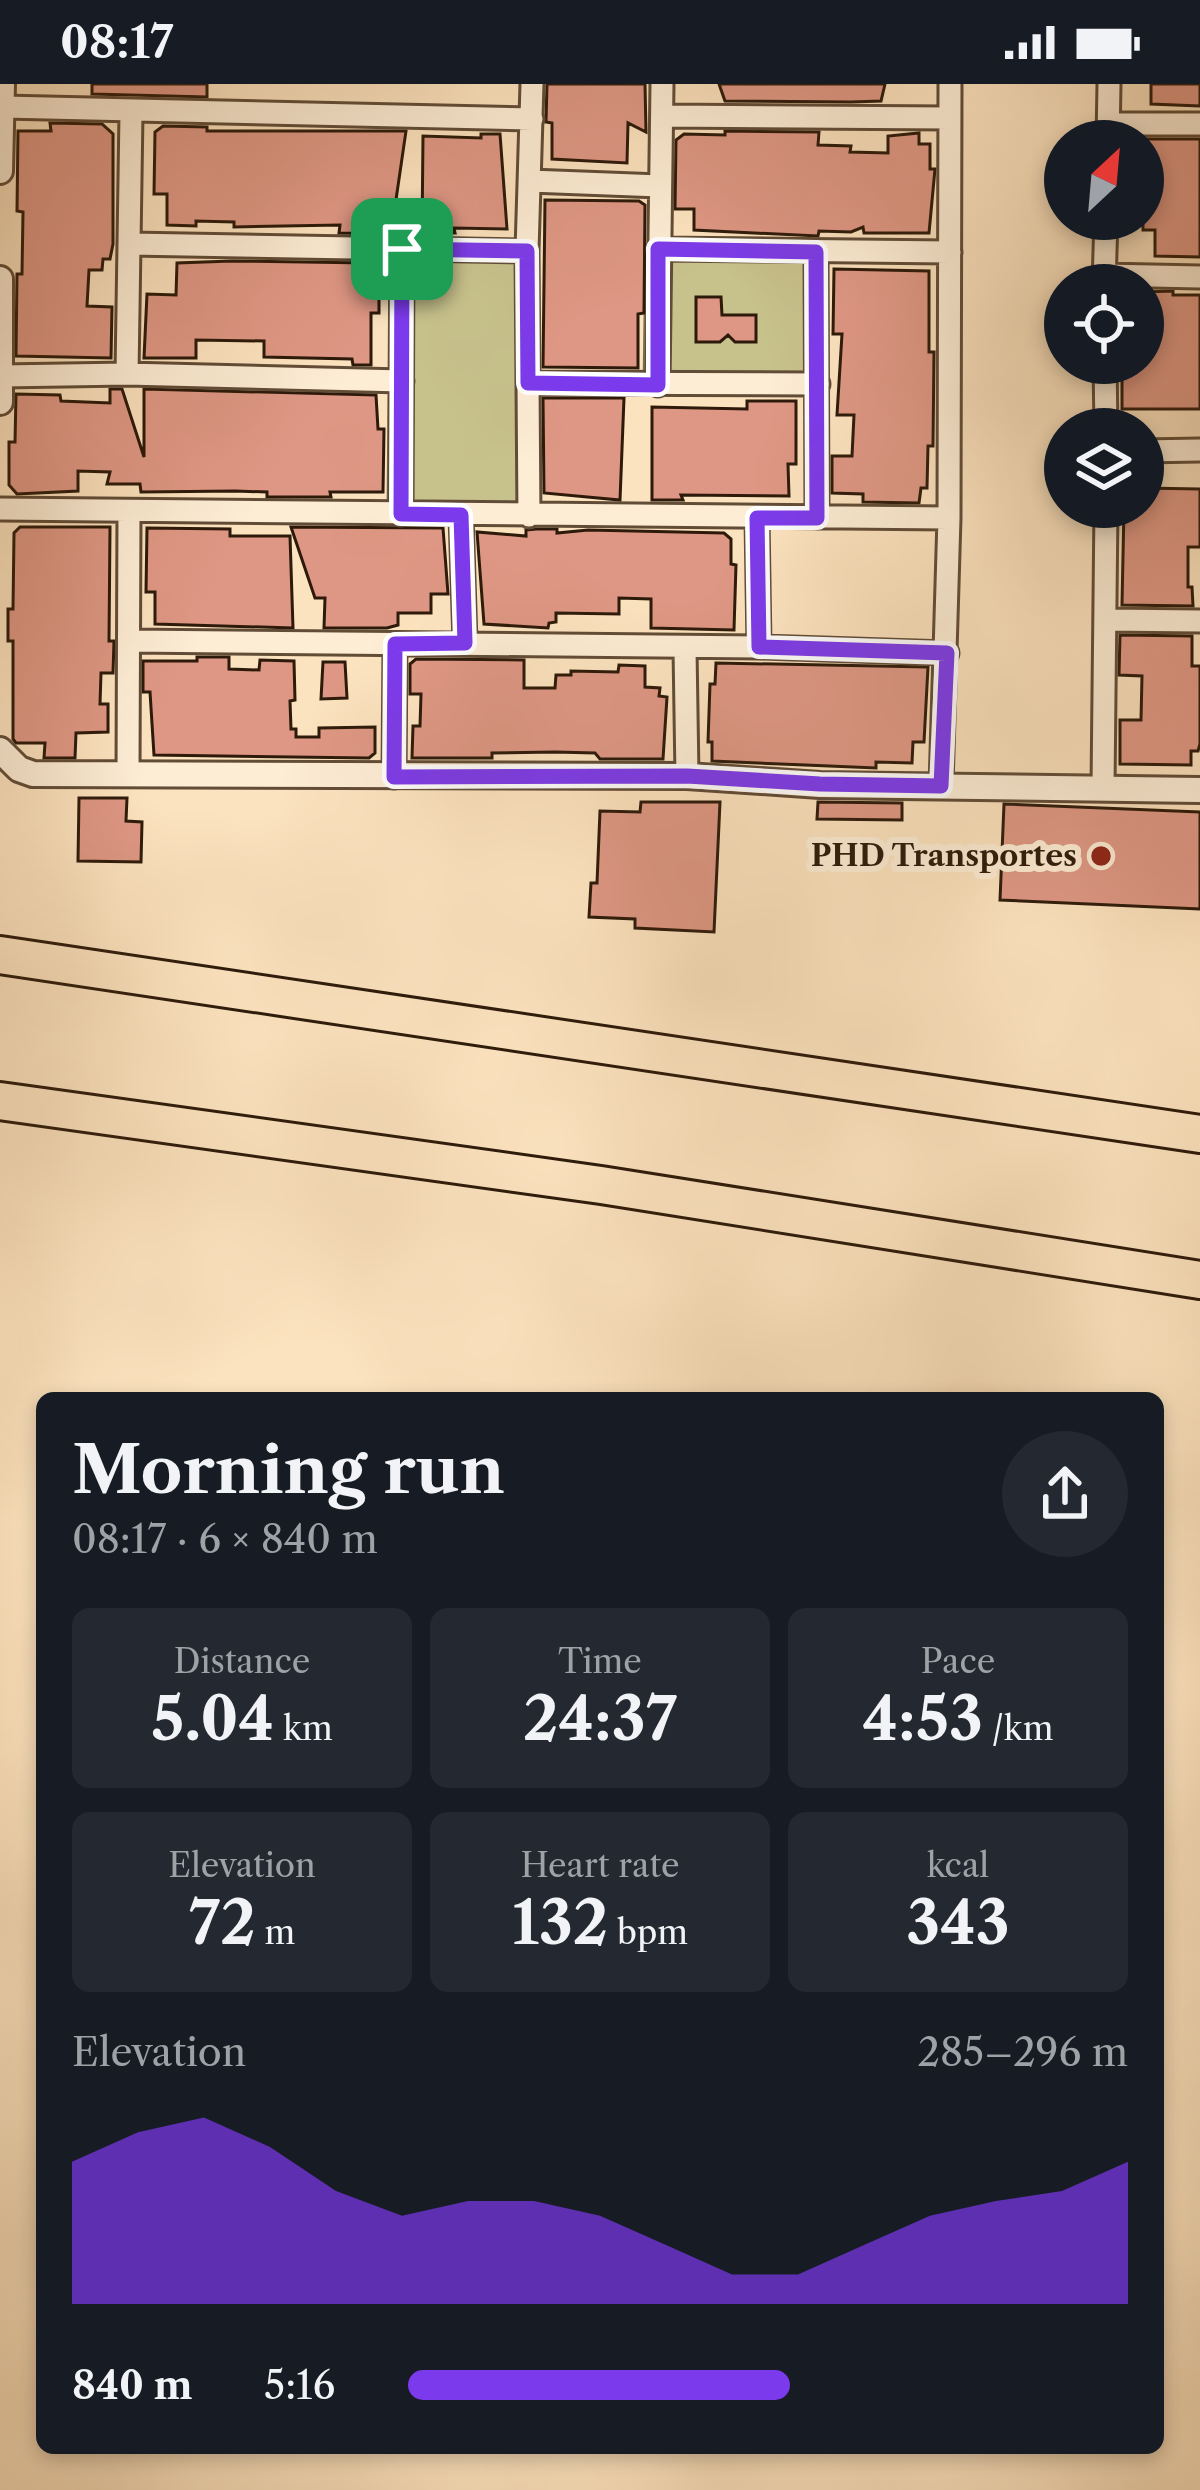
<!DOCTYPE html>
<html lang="en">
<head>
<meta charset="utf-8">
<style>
	body { margin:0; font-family:"Libre Caslon Text",serif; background:#242831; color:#f1f3f6; height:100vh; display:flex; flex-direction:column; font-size:45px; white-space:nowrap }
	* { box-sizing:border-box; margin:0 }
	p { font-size:39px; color:#9ea1a6 }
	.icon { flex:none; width:66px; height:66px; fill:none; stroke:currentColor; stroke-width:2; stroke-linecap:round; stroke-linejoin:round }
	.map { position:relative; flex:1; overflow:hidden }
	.sheet { position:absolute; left:36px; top:1308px; width:1128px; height:1062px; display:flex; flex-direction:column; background:#171b24; border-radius:18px; box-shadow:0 6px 18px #0003 }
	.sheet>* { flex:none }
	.needle { width:78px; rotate:26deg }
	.fabs { position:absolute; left:1044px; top:36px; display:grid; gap:24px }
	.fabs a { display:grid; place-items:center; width:120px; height:120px; border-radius:50%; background:#171b24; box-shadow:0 6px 18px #0003; font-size:60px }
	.pin { position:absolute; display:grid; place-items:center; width:102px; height:102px; color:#fff; margin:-51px; border-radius:24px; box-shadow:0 6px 18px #0006 }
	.round { display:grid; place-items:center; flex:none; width:126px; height:126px; border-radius:63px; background:#242831 }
	.summary { display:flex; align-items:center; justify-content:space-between; height:204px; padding:0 36px }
	h1 { font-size:66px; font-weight:700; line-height:90px }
	.metrics { display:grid; grid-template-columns:repeat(3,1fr); gap:18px; height:204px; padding:12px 36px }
	.metrics div { display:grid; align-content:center; border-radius:18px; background:#242831; text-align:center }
	.metrics b { font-size:60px; font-weight:700 }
	.metrics small { font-size:33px; font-weight:400 }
	.metrics p { font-size:33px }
	.chart { height:336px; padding:24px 36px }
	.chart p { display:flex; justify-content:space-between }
	.chart svg { width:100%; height:216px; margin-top:12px; fill:#7c3aed; opacity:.7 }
	ul { padding:0 36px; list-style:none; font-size:39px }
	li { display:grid; grid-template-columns:192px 144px 1fr; align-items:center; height:90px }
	li i { height:30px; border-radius:15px; background:#7c3aed }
	.status { display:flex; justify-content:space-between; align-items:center; height:84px; padding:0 60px; background:#171b24; direction:ltr }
	.status svg { height:33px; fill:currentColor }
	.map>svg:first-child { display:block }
	.green { fill:#c7c18c; stroke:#7a6e4b; stroke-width:3 }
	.building { fill:#de9784; stroke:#2d1a0a; stroke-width:3 }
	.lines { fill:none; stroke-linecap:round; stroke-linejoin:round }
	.minor-casing { stroke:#614c37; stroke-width:27 }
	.tertiary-casing { stroke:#614c37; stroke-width:30 }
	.motorway-casing { stroke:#2d1a0a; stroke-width:42 }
	.minor { stroke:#fdedd5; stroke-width:21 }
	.tertiary { stroke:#fdedd5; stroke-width:24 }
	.motorway { stroke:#fce3bf; stroke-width:36 }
	.route-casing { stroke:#fff; stroke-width:24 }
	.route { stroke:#7c3aed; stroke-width:15 }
	.poi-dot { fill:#8f2418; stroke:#fdedd5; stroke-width:4.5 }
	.labels { text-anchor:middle; stroke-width:12; stroke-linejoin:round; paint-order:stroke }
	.poi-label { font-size:30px; font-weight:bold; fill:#2d1a0a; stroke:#fdedd5; text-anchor:end }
</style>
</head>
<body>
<div class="status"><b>08:17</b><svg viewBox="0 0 49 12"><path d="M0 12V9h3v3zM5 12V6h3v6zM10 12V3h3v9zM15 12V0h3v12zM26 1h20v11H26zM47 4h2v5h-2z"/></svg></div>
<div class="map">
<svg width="1200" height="2406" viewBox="0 0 1200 2406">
	<rect width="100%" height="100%" fill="#fce3bf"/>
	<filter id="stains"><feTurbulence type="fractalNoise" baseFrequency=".00167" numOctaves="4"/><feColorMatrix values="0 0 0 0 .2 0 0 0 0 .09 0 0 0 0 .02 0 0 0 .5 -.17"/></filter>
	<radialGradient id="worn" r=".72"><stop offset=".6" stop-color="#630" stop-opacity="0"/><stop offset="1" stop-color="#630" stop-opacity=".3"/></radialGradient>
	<path class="green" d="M390 157 534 159 535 441 388 437Z
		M646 161 825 168 822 310 644 305Z"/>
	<path class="building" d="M92 0H207V13L92 10Z
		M547 0H645L646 48 628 39 627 79 552 75V39L546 38Z
		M719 0H885L881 17 851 18 725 17Z
		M1151 0H1200V22L1151 20Z
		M50 39 102 40 113 50V160L110 175H103L102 186H89L87 222 112 223 111 274 16 272 17 190H22L23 128 17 127 18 47H51Z
		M163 42 207 43V47H406L391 150 339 149 340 141 234 143V138L196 137V142L167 141V110H154L155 48Z
		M725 47 819 48 818 61 851 62 850 68 888 69V52L919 49V60H930V85H935L929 149H864L863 143 851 148 819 147 818 152 694 146V125H675L676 56 684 50 725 51Z
		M481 50H500L507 145 454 144 455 149H422L423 52 481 54Z
		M1143 55H1200V173L1155 172V146H1143Z
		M545 116 639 117 645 121 644 229 638 230V284L543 283Z
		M232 177 369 179V213H379V229H371V281H353L352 275 264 273V257L196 256V274H144L147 210 176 211 177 179Z
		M834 185 929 187V268H934L933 362H928L927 404H921L919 419 863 418V410L832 409V372H852L854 331H837L842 250H833Z
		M1173 207V211H1200V325H1122V279H1143V208Z
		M696 213H721L722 231H756V258H735L728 251 720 258H696Z
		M110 305H122L144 373V305L376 311 378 345H384L383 408H330L331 413H267V408L235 407 141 408 140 400H107L110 388 78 387V407L17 410 9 401V358H15L16 310 60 311 61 317 110 319Z
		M543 314H624L620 416 544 409Z
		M747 317H796V380H788L789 412 681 411 683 416H652V323L747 325Z
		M1143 404 1200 405V463H1188V503H1192L1193 522 1122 521 1124 423H1143Z
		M20 443H110L109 557H114L113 589H101L100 620H108V648L76 649 75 674H44L45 659H16L13 655V557H8V525H13L14 449Z
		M291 443 443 444 448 510H431V529H398V541L387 544H324L325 514H315Z
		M147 444 230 445V452H290L293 544 155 540V508H146Z
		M536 445H557V449L588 446 724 449 731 455V480L736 481 734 546 651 544V515L619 514V530L556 529V538L549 539 548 544 484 540 477 448 526 452V446Z
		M1120 551 1192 552V582H1200V660L1198 667H1191V681L1120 680V636H1141L1142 592 1119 591Z
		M197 573H229V585L259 586 260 576 294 577 295 616 290 617 291 645H296V653H319V644L375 643V669L369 674 154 671 150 608H143V577H197Z
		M416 575 524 576V604H555L556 591H571V587L618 588 619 581 645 582V603L660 604 659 612 667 613 663 675H600L595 669 555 668 492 669V674H412L413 642H420L421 610H410V580Z
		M323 578H345L347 614 321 615Z
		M716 579 928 583 924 658H913L912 679 876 678V684L712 677V658H708L710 600H715Z
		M79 714H127L126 737 142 738 141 778 78 777Z
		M641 718H720L714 848 635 844V835L589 833 591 799H597L600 727 640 728Z
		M818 718 902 719V736L817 735Z
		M1004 720 1200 728V825L1000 816Z"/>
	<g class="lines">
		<defs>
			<path id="minor" d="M3 23 532 35
				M663 32 949 34
				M1109 40H1200
				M1108 57 1109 0
				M530 97 660 102
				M130 160 527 167
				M659 165 950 168
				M816 168 817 433
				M1104 191 1200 193
				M1104 200 1106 135
				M1105 279 1106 345
				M127 290 131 29
				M1 292 127 290 402 297
				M528 299 818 300
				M658 301 662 0
				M1143 367 1200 366
				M0 425 949 434
				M401 430 402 165
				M461 431 465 559
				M529 432 527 167 532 0
				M757 434 759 563
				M1106 536 1200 537
				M130 557 759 563 947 569
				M685 565 687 692
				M128 691 129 427
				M394 693 395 561
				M941 702 949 434 950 0
				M1103 703 1106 423"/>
			<path id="tertiary" d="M0 87 2 0
				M0 195V318
				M0 666 19 685 33 690 687 692 820 701 1200 706"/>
			<path id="motorway" d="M0 871 1200 1050
				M0 1017 601 1101 1200 1196"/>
		</defs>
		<use href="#minor" class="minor-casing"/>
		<use href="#tertiary" class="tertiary-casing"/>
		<use href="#motorway" class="motorway-casing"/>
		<use href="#minor" class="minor"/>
		<use href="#tertiary" class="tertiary"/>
		<use href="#motorway" class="motorway"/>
	</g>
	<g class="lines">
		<defs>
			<path id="route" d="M402 165 527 167 528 299 658 301V165L816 168 817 434H757L759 563 947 569 941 702 820 700 687 692 394 693 395 560 465 559 461 431 401 430Z"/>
		</defs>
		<use href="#route" class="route-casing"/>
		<use href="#route" class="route"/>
	</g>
	<circle class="poi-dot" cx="1101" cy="772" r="12"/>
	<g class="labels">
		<g class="poi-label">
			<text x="1077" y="782">PHD Transportes</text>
		</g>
	</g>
	<rect width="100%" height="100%" filter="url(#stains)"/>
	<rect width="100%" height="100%" fill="url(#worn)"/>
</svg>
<div class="fabs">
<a><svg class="needle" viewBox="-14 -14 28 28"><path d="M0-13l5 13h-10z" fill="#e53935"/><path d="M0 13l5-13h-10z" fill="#9ea1a6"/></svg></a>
<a><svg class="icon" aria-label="locate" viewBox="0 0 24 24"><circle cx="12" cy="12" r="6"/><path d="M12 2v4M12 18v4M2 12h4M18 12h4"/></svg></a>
<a><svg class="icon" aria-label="layers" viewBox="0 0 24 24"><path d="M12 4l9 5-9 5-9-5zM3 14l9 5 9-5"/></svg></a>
</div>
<div class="pin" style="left:402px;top:165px;background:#1e9e55"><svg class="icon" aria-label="arrive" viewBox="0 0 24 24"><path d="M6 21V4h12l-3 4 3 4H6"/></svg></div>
<section class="sheet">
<div class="summary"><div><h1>Morning run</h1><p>08:17 · 6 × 840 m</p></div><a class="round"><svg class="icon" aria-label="share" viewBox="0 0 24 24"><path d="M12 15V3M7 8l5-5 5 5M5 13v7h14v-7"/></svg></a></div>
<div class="metrics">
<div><p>Distance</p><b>5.04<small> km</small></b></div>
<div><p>Time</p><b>24:37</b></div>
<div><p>Pace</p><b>4:53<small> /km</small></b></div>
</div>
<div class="metrics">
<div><p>Elevation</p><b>72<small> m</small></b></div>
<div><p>Heart rate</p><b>132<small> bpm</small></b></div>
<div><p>kcal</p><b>343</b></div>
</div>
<div class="chart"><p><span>Elevation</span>285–296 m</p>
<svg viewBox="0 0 160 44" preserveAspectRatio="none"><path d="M0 44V15L10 9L20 6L30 12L40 21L50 26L60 23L70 23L80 26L90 32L100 38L110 38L120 32L130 26L140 23L150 21L160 15V44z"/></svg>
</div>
<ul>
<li><b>840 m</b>5:16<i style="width:53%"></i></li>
</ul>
</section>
</div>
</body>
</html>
